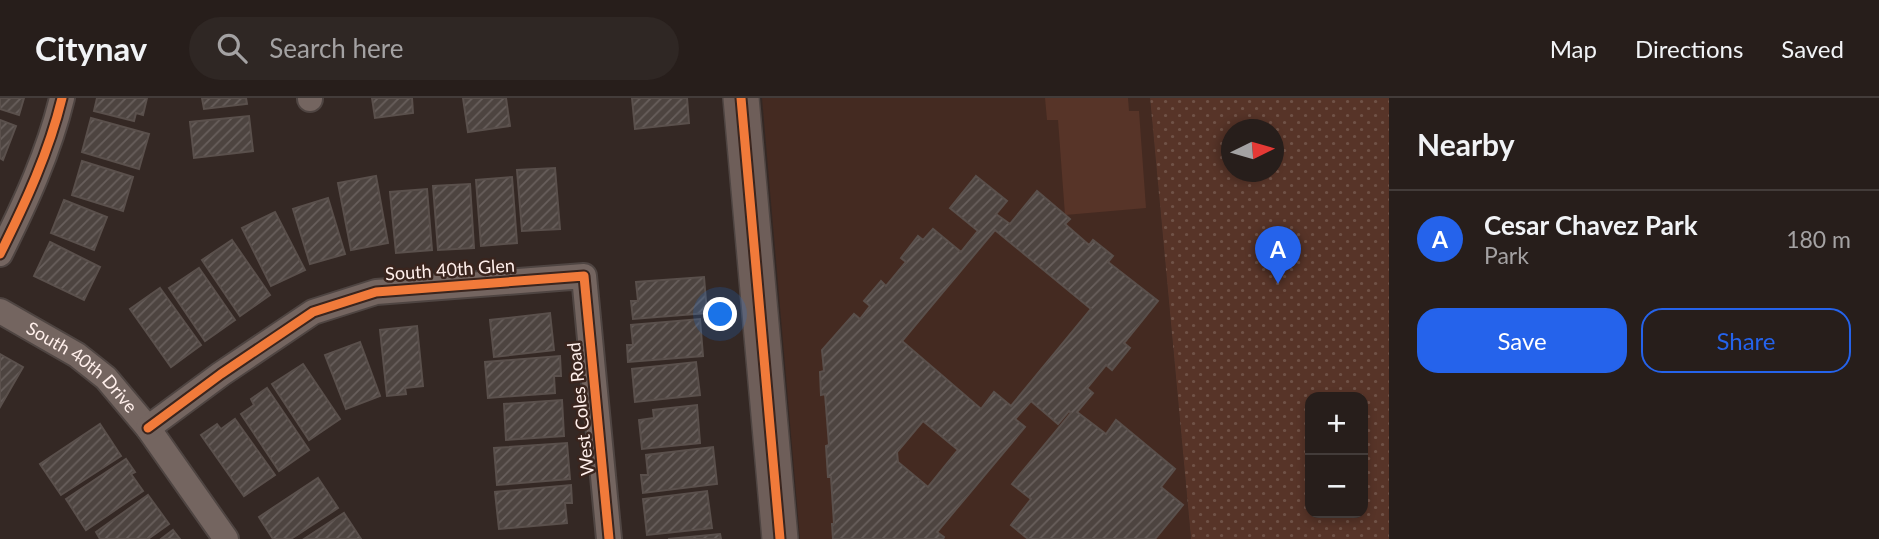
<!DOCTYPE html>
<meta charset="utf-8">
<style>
:root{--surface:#271e1b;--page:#2f2724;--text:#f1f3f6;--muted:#a4a2a3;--line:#433c3a;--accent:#2563eb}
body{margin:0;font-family:Lato,sans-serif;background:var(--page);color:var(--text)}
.controls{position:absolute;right:21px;bottom:21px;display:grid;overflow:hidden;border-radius:14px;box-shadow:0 4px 10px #0003}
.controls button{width:63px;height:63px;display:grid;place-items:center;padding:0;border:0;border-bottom:2px solid var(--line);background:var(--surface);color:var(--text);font:35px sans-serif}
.compass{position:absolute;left:1221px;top:21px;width:63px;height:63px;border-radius:50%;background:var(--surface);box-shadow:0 4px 10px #0003;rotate:85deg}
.you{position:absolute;left:721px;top:217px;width:24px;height:24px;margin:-18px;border:5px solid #fff;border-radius:50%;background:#1a73e8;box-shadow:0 0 0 10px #1a73e833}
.badge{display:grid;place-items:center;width:46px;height:46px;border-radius:50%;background:var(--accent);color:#fff;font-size:23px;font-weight:700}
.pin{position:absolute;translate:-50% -58px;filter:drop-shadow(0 2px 4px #0008)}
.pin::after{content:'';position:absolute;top:37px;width:24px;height:21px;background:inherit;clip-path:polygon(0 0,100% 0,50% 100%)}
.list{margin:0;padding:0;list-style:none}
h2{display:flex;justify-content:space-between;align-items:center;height:91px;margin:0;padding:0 28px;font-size:30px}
h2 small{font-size:23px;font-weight:400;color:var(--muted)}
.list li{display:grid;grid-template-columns:46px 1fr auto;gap:21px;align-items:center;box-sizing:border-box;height:98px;padding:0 28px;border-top:2px solid var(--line)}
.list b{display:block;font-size:26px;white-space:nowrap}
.list p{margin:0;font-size:23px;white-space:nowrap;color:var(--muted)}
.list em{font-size:23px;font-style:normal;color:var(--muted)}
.actions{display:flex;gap:14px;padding:21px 28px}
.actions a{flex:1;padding:16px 0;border:2px solid var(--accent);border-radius:21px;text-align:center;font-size:24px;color:var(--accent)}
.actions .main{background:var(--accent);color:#fff}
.icon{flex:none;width:38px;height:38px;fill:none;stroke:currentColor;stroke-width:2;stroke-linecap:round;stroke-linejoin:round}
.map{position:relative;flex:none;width:1389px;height:441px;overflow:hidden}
header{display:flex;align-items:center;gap:42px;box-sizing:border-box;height:98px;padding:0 35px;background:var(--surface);border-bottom:2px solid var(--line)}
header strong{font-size:33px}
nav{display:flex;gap:38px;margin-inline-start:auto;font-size:24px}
.search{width:490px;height:63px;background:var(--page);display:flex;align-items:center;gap:18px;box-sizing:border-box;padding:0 24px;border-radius:38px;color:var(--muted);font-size:26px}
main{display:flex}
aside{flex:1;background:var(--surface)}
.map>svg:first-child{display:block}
.built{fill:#442a21}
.grass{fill:url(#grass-dots);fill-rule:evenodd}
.pitch{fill:#573428}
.building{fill:url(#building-hatch);stroke:#5a504c;stroke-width:2;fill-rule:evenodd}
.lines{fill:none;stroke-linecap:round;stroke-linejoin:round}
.street-casing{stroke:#4f4542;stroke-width:28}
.secondary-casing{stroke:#4f4542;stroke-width:38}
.street{stroke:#746560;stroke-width:24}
.secondary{stroke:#6e5e59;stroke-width:35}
.cycleway-casing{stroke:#3a251e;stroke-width:13}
.cycleway{stroke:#f17a3a;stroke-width:9}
.labels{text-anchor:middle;stroke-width:5;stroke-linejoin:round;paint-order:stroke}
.street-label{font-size:18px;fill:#ffefeb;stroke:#3a251e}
</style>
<header>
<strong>Citynav</strong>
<div class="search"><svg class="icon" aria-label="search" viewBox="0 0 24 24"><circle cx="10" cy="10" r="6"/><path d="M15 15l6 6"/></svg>Search here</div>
<nav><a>Map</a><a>Directions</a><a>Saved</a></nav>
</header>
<main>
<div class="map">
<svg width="1389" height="441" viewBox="0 0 1389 441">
<defs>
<pattern id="grass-dots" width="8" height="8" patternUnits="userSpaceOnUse" patternTransform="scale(1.75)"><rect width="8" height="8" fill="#573428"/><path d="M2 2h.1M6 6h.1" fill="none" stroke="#705247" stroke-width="1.8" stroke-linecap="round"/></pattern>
<pattern id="building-hatch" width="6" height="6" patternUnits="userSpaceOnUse" patternTransform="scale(1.75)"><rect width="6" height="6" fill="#4d4440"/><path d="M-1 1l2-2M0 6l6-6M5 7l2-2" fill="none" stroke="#685f5c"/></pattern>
</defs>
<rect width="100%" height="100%" fill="#342824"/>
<!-- built -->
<path class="built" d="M762,0H1150L1191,441H800Z"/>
<!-- grass -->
<path class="grass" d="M1150,0H1389V441H1191ZM1232,32H1274V74H1232ZM1310,299H1363V415H1310Z"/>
<!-- pitch -->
<path class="pitch" d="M1045,0H1128L1129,13H1139L1146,110L1065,117L1058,22H1047Z"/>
<!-- building -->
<g class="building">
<path d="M0,0H24L19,17L0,11Z"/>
<path d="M97,0H147L143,17L136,15L134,23L94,13Z"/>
<path d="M202,0H246L247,6L204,11Z"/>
<path d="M372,0H412L413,15L375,20Z"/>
<path d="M463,0H506L510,28L468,34Z"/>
<path d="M632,0H687L689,25L635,31Z"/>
<path d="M249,18L253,53L194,60L190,24Z"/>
<path d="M91,20L149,36L139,71L82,54Z"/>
<path d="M0,22L16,28L3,62L0,60Z"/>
<path d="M82,63L133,79L123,113L72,97Z"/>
<path d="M555,70L560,131L522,133L517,72Z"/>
<path d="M376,78L388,145L351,152L338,85Z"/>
<path d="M976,78L1007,103L996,116L1010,126L1037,93L1070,121L1065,126L1089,147L1093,142L1113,158L1108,164L1158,203L1124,245L1130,250L1112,272L1106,267L1087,290L1093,295L1077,314L1106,336L1116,322L1175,371L1161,389L1183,407L1155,441H1028L1011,427L1031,401L1012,386L1071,315L1069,313L1058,326L1031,303L1015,321L1025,329L937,434L944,439L943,441H833L832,426H834L831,379H828L826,348L829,347L825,296L821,297L820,274L824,273L822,252L854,216L860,221L870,208L864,203L881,183L886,188L906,164L901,160L918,138L923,142L933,131L961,154L978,133L950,110ZM995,132L1091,211L1011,308L994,294L981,311L902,243ZM923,323L958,352L928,389L898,364L897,354Z"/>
<path d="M512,79L517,145L481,148L476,82Z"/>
<path d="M470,86L474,150L438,152L433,88Z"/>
<path d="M427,91L432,152L396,155L390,94Z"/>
<path d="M328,100L345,156L310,166L293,111Z"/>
<path d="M64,102L107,119L94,152L51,135Z"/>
<path d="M275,114L305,172L271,188L242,130Z"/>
<path d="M232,142L270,197L240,218L202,162Z"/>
<path d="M50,144L100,169L84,202L34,178Z"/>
<path d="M199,170L235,222L205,243L169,190Z"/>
<path d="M704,179L707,215L633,221L631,203H638L636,184Z"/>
<path d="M160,190L201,247L171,269L130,211Z"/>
<path d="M550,215L554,252L494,259L490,222Z"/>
<path d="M700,221L703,258L628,264L627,247H633L631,227Z"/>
<path d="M417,228L423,288L405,290L406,296L387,298L380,232Z"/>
<path d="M360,244L380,298L346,311L325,257Z"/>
<path d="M0,256L23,269L0,309Z"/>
<path d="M560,258L561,278H554L555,295L488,300L485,264Z"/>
<path d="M696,264L700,297L635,304L632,271Z"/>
<path d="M303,266L340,321L309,342L272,286Z"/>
<path d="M267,290L309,352L279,373L241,316L254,307L251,301Z"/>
<path d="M562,302L564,338L506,342L504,306Z"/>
<path d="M697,307L700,345L642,351L639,322L654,320L653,312Z"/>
<path d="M235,321L275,377L244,398L201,337L217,326L221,331Z"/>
<path d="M100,326L121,358L61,397L40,366Z"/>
<path d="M567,345L570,381L497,387L494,350Z"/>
<path d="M713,349L717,386L643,395L641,377H648L646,357Z"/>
<path d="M126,361L135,374L131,376L143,393L86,432L66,401Z"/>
<path d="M318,380L338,410L291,441H273L259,419Z"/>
<path d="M571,387L572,405H565L567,425L499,431L495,394Z"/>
<path d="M707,393L712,430L647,437L643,401Z"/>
<path d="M148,397L169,426L148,441H100L96,434Z"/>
<path d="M344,415L361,441H304Z"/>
<path d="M173,432L180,441H161Z"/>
<path d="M720,436L721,441H668Z"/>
</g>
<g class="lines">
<defs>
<g id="street">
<path d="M310,1V0"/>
<path d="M0,156C25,106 49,54 62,0"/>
<path id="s1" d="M0,213L77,257L106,280L148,330L226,441"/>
<path d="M148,330L221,276L313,214L376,194L584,178L609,441"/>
</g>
<path id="secondary" d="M741,0L780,441"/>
</defs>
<!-- street casing -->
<use href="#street" class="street-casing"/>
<!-- secondary casing -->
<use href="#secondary" class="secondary-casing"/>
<!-- street -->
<use href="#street" class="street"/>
<!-- secondary -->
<use href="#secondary" class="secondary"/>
<defs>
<g id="cycleway">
<path d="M741,0L780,441"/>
<path d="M0,156C25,106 49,54 62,0"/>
<path d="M148,330L221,276L313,214L376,194L584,178L609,441"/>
</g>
</defs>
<!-- cycleway casing -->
<use href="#cycleway" class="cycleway-casing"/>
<!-- cycleway -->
<use href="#cycleway" class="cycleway"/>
</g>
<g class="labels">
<!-- street labels -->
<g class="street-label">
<text transform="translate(450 172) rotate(-4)" y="6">South 40th Glen</text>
<text dy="6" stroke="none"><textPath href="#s1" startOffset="100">South 40th Drive</textPath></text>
<text transform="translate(581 311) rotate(-96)" y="6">West Coles Road</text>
</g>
</g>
</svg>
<div class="controls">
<button>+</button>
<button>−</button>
</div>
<svg class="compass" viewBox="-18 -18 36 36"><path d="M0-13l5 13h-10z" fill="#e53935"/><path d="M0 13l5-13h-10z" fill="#a4a2a3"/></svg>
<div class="you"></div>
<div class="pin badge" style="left:1278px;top:186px">A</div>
</div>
<aside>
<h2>Nearby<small></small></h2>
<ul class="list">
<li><span class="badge">A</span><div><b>Cesar Chavez Park</b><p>Park</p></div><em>180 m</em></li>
</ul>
<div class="actions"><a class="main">Save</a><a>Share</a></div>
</aside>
</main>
